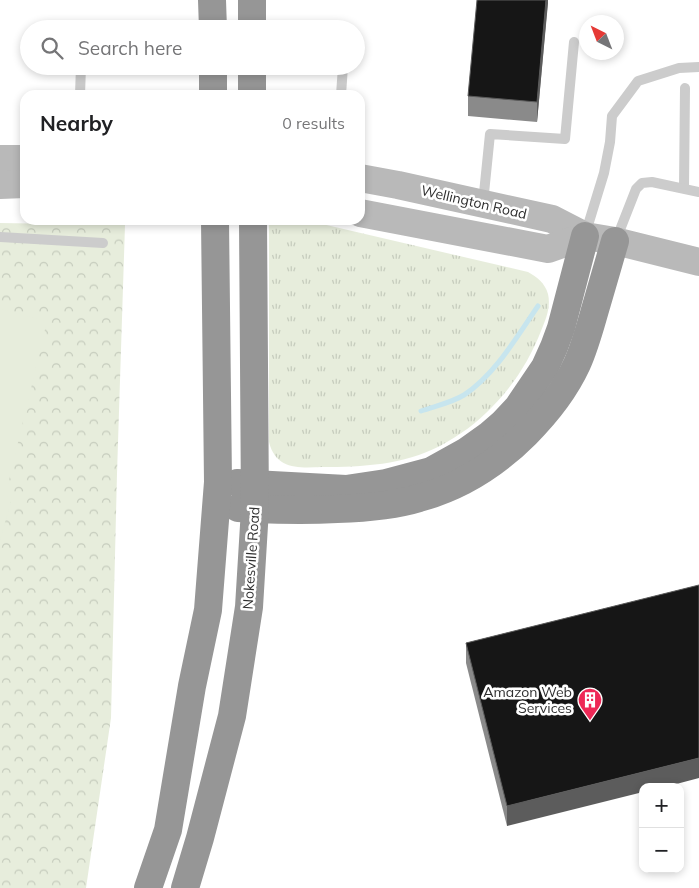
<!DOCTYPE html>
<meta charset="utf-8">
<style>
:root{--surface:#fff;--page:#f6f6f6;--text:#202124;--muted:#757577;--line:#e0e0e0}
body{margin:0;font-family:Mulish,sans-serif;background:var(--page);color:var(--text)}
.controls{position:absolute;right:15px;bottom:15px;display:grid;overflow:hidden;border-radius:10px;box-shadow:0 2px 8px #0003}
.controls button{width:45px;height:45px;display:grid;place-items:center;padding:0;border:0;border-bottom:1px solid var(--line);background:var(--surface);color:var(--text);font:25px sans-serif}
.compass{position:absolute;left:579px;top:15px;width:45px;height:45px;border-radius:50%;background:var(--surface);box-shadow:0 2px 8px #0003;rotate:318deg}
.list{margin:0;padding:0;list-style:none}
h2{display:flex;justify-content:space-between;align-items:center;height:65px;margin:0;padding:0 20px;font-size:21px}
h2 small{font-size:16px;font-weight:400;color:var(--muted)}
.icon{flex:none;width:28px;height:28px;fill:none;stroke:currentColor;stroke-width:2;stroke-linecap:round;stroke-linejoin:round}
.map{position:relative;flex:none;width:699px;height:888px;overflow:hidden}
.search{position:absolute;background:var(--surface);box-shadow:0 2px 8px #0003;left:20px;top:20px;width:345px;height:55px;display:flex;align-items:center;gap:12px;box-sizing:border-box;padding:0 18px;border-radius:28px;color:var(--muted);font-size:19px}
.panel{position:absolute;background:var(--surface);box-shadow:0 2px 8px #0003;left:20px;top:90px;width:345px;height:135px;border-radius:15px}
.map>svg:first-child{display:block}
.grass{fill:url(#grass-tufts)}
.park{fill:url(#park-crowns)}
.pitch{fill:#e7eddc}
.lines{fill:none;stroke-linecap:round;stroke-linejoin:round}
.stream{stroke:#c7e5ee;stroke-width:5}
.lane{stroke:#ccc;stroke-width:10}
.secondary{stroke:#b9b9b9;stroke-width:28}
.highway{stroke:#969696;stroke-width:28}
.wall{fill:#8a8a8a}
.shaded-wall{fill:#5c5c5c}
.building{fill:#161616;stroke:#5c5c5c}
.labels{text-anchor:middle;stroke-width:5;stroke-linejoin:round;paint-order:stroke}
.street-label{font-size:14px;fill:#2f2f2f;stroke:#fff}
.poi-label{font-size:14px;fill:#2f2f2f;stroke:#fff;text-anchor:end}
</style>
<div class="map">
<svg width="699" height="888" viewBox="0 0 699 888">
<defs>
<pattern id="grass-tufts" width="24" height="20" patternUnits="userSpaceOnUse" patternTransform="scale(1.25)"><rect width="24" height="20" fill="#e7eddc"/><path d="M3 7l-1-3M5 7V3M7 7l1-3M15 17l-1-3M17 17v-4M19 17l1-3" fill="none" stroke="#c6ccbd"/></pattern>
<pattern id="park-crowns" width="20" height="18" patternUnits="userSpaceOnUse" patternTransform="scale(1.25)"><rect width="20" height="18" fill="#e7eddc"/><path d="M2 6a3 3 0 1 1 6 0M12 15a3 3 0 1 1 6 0" fill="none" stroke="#c6ccbd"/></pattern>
</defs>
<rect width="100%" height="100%" fill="#fff"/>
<!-- grass -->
<path class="grass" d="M269,220H305L528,272C537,277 545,283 548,294C551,307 546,319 541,331C530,359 514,385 492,407C477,423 460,435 440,446C403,465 363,467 322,467C299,468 276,470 269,442Z"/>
<!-- park -->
<path class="park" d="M0,223L125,225L117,474L111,718L86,888H0Z"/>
<!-- pitch -->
<g class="pitch">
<path d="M0,309L47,321L7,489L0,487Z"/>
<path d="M0,495L12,498L0,540Z"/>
</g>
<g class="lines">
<!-- stream -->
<path class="stream" d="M421,411C435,406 451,403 464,395C495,375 518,335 538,306"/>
<!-- lane -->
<g class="lane">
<path d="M80,95L81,66"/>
<path d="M341,95L343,66"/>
<path d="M684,188L685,88"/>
<path d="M483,203L490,134L565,139L574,42"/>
<path d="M585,235L604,173L610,142L612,116L638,81L679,68L699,67"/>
<path d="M0,237L103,243"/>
<path d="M616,240L636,189L642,183L652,182L699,192"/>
</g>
<!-- secondary -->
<g class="secondary">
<path d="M0,159H25"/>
<path d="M360,178L398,185L552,219L585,236L615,241L699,262"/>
<path d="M0,185L25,184"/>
<path d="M360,213L548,249L585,236"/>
</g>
<!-- highway -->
<g class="highway">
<path d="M212,0L213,29"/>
<path d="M252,0V29"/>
<path d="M213,66V95"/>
<path d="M252,66V95"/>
<path d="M237,483L346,489L386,483L431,471L467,451L488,436L503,423L518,407L545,367L554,347L561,328L585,236"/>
<path d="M238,508C271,510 304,511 337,509C365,508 393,506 419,498C460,487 496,464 526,434C546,414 565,390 577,364C586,344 591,323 597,303C603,282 609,262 615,241"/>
<path d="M148,888L168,830L192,686L208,610L218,482L215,220"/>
<path d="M185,888L200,838L232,716L249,607L255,509L253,220"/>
</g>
</g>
<!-- wall -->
<g class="wall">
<path d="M548,0L537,122L468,116V96Z"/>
<path d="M699,585L507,826L466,663V643Z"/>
</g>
<!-- shaded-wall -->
<g class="shaded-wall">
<path d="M546,0H548V3L537,122V102Z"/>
<path d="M699,758V778L665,787H643V792L507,826V806Z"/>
</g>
<!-- building -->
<g class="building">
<path d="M477,0H546L537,102L468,96Z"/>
<path d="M699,585V758L507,806L466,643Z"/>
</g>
<!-- icons -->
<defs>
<symbol id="building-pin" viewBox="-11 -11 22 30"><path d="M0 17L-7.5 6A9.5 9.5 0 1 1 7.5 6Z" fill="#ee2856" stroke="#fff"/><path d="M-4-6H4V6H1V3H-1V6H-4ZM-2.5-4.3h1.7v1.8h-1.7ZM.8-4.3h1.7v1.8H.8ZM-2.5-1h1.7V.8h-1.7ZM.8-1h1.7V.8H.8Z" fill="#fff"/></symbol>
</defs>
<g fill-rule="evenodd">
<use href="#building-pin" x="576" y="686" width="28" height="38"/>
</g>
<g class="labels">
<!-- street labels -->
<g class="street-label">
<text transform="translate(474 202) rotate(13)" y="5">Wellington Road</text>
<text transform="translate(251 558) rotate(-86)" y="5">Nokesville Road</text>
</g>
<!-- poi labels -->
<g class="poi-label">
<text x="572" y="697">Amazon Web<tspan x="572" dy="16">Services</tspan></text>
</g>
</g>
</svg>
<div class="controls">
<button>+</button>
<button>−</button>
</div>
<svg class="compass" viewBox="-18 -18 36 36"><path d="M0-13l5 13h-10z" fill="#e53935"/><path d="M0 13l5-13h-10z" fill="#757577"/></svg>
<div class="search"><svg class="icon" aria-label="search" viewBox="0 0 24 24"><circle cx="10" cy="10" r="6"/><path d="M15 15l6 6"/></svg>Search here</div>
<section class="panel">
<h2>Nearby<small>0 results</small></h2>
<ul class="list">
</ul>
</section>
</div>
